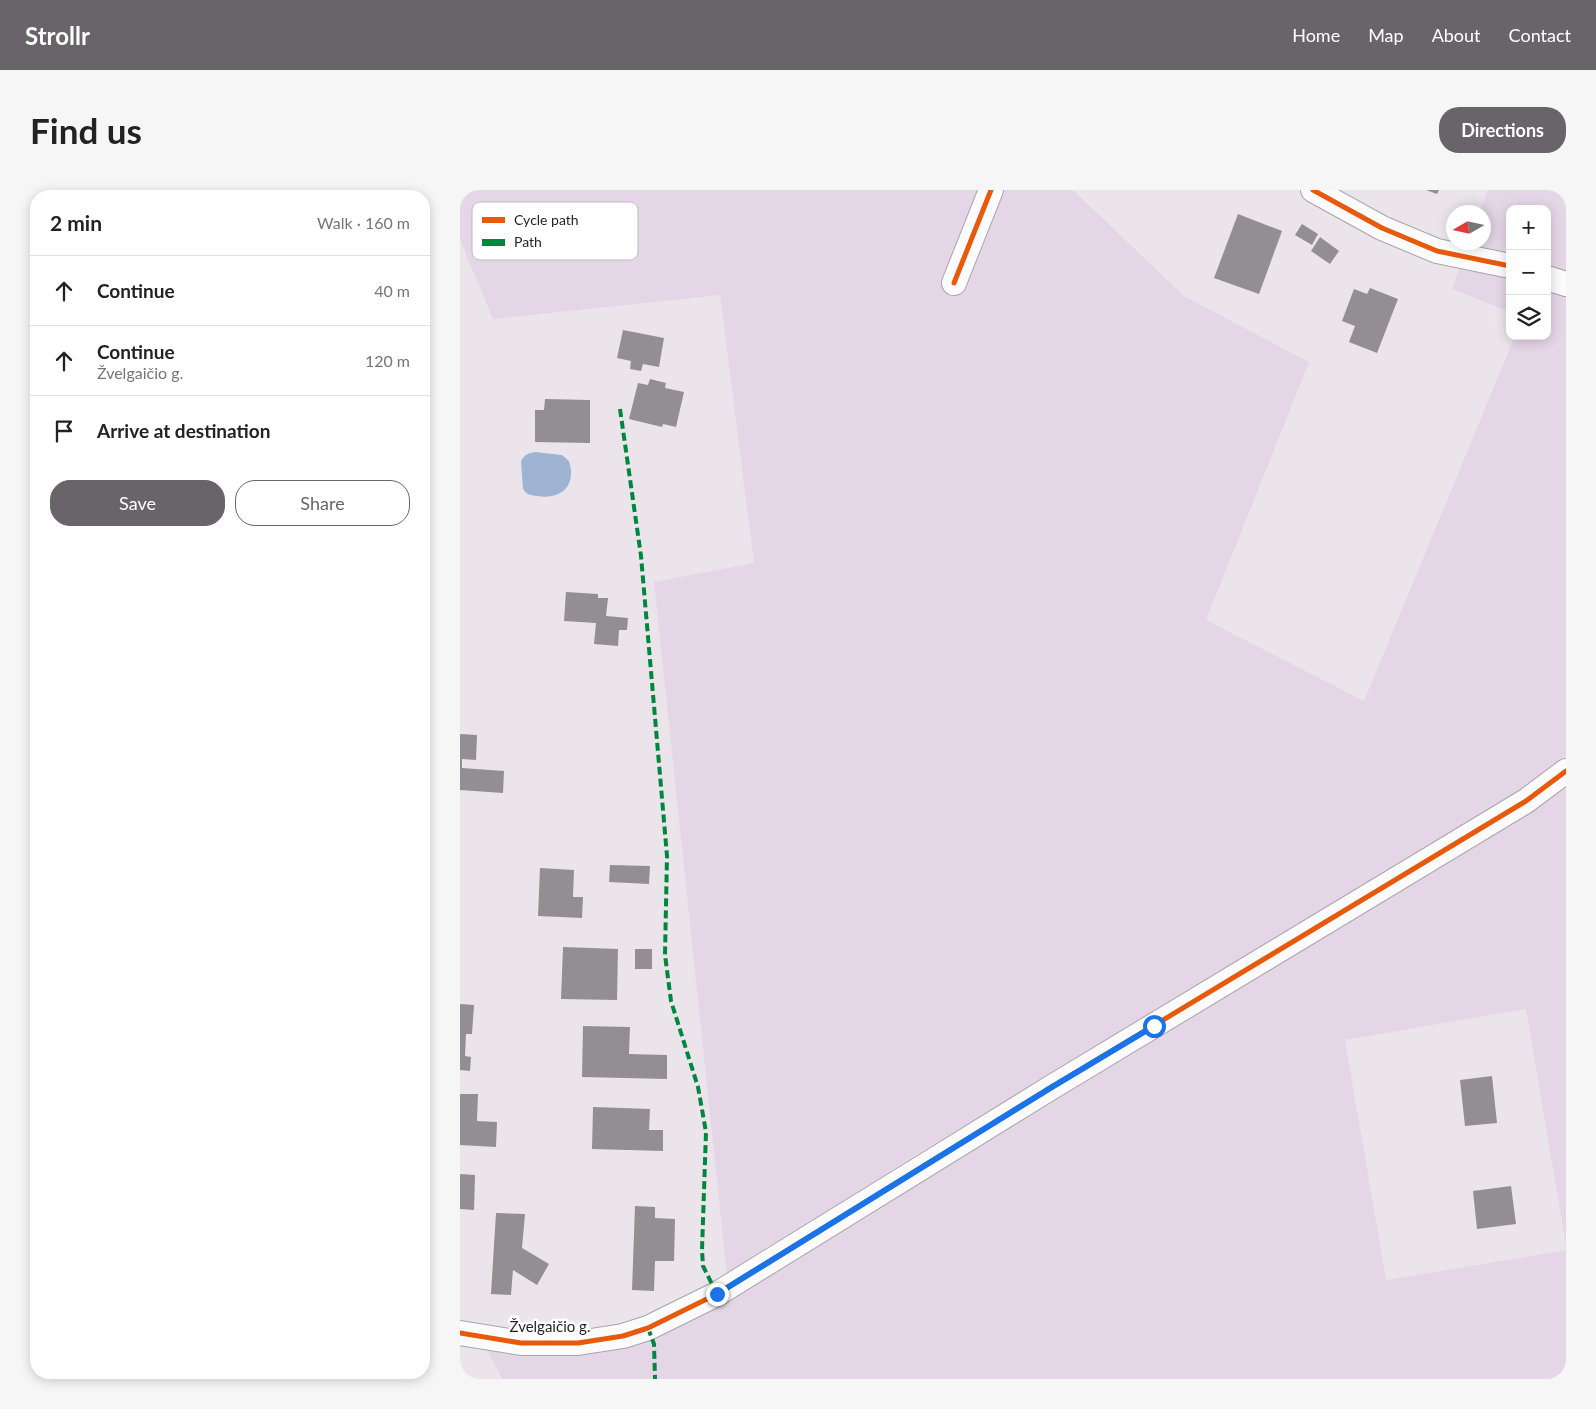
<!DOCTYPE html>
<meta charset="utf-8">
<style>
:root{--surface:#fff;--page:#f6f6f6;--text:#222;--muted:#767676;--line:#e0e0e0;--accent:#696469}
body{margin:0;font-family:Lato,sans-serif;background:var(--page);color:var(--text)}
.controls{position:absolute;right:15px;top:15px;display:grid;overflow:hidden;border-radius:10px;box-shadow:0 2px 12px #0003}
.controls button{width:45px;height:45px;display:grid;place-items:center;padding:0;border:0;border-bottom:1px solid var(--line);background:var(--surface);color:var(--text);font:25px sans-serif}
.compass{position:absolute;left:986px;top:15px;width:45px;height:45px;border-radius:50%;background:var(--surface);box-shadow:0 2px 12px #0003;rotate:261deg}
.stop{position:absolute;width:15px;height:15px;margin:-11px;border:4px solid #1a73e8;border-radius:50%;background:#fff}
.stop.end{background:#1a73e8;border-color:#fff;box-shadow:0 1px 5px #0008}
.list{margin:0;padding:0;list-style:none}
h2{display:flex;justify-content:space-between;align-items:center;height:65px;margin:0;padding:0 20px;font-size:21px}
h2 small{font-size:16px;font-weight:400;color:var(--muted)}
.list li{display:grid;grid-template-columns:32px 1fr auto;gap:15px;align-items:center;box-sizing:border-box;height:70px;padding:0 20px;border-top:1px solid var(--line)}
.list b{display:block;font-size:19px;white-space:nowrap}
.list p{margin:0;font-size:16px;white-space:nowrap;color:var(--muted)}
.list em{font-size:16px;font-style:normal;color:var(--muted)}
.actions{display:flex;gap:10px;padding:15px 20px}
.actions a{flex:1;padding:11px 0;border:1px solid var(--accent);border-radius:20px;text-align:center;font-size:18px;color:var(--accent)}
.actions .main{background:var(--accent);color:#fff}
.icon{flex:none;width:28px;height:28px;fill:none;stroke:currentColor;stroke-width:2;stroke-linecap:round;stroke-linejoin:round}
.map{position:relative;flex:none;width:1106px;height:1189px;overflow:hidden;border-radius:20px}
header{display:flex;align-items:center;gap:30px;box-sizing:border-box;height:70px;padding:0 25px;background:var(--accent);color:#fff}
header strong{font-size:24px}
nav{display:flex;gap:28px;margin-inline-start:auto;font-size:18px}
.intro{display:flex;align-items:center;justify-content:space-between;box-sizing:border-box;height:120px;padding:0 30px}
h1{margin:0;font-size:35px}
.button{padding:12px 22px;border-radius:20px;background:var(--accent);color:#fff;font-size:18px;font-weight:700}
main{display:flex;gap:30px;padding:0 30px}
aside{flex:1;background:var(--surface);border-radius:20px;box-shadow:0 2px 12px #0003}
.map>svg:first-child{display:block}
.green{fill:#e5d6e7}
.water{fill:#9fb3d2}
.building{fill:#928e92}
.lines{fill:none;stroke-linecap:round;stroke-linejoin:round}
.minor-casing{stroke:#a8a4a8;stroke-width:26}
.minor{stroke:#fcfbfc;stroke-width:24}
.quiet{stroke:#00873e;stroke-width:4;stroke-dasharray:8 4;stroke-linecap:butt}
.cycleway-casing{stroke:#fff;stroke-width:8}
.cycleway{stroke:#e8590c;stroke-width:5}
.route{stroke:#1a73e8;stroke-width:6}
.labels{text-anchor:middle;stroke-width:5;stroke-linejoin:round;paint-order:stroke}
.street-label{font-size:15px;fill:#231f23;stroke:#fff}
.key{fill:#fff;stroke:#bdbcbd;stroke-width:1}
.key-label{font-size:14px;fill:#231f23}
</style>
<header>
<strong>Strollr</strong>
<nav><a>Home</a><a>Map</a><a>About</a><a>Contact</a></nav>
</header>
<div class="intro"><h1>Find us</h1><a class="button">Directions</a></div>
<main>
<aside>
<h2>2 min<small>Walk · 160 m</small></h2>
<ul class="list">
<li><svg class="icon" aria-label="ahead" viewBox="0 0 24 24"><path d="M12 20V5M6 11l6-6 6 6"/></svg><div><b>Continue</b></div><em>40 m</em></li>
<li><svg class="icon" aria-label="ahead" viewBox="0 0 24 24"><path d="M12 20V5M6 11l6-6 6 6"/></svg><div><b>Continue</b><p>Žvelgaičio g.</p></div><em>120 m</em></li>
<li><svg class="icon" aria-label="arrive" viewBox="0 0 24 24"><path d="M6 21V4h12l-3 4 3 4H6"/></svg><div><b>Arrive at destination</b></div></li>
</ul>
<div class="actions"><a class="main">Save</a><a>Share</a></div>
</aside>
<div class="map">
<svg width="1106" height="1189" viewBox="0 0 1106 1189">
<rect width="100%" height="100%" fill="#ebe5eb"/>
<!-- green -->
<g class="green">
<path d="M0,0H613L724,106L849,172L746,430L904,511L1055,146H1087V19H1050V122L992,99L1009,53L1024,52V22H1020L1028,0H1106V566L1059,603L452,967L267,1086L194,392L294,373L260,105L33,129L0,50Z"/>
<path d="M1106,593V1055L1066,819L885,850L926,1090L1106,1060V1189H42L26,1158L182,1151L237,1127L291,1097L576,920L1016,656L1075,618Z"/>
</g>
<!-- water -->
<path class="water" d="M75,262L102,265L109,271C117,296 101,310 77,306C70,305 67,305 63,299L61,272C63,265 69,263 75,262Z"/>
<!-- building -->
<g class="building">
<path d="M966,0H979L977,4Z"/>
<path d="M778,24L822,41L799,104L754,88Z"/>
<path d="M842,34L858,44L852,55L835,45Z"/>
<path d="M860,47L879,61L870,74L851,61Z"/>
<path d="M910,98L938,109L917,163L889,152L895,136L882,131L894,99L907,104Z"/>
<path d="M163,140L204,148L199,177L183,174L181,181L170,179L171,171L157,168Z"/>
<path d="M190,189L206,193L205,198L224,202L216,237L203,234L202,237L169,229L178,193L188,195Z"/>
<path d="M85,209L130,210V253L75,252V220H84Z"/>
<path d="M106,402L138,404V408H148L146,426L168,428L167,440H159L158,456L134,454L136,433L104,431Z"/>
<path d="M0,544L17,545L16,570L2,569V578L44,581L43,603L0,600Z"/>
<path d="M150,675L190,676L189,694L149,692Z"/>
<path d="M80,678L114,680L113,707H123L122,728L78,726Z"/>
<path d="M103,757L158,759L157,810L101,809Z"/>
<rect x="175" y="759" width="17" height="20"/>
<path d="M0,814L14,815L12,844H6L5,866L11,867L10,881L0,880Z"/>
<path d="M123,836L170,837L169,864L207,865V889L122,887Z"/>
<path d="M1032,886L1037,933L1005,936L1000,890Z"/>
<path d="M0,904H18L17,931L37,932L36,957L0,955Z"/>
<path d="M133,917L190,919L189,940H203V961L132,959Z"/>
<path d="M0,984L15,985L14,1020L0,1019Z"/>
<path d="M1051,996L1056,1034L1017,1039L1013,1001Z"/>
<path d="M175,1016L195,1017V1028L215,1029L214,1071H195L194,1101L172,1100Z"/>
<path d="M36,1023L65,1024L62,1058L89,1074L77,1095L53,1080L51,1105L31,1104Z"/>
</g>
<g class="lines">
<defs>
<g id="minor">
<path d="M853,0L922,38L977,61L1050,76"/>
<path d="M1087,88L1106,94"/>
<path d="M494,93L531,0"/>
<path d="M0,1143L61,1153H118L163,1146L188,1138L257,1104L592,897L1066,611L1106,581"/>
</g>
</defs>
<!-- minor casing -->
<use href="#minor" class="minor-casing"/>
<!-- minor -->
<use href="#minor" class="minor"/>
<!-- quiet -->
<g class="quiet">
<path d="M160,219L181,366L207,666L205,765L211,811L238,897L246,942L242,1060L243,1076L257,1104"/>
<path d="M188,1138L194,1154L195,1189"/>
</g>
<defs>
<g id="cycleway">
<path d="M853,0L922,38L977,61L1050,76"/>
<path d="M494,93L531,0"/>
<path d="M0,1143L61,1153H118L163,1146L188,1138L257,1104L592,897L1066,611L1106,581"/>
</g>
</defs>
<!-- cycleway casing -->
<use href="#cycleway" class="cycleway-casing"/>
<!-- cycleway -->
<use href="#cycleway" class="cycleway"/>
</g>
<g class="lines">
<!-- route -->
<path class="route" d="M257,1104L592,897L694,836"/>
</g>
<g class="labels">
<!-- street labels -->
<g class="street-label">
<text x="90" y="1142">Žvelgaičio g.</text>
</g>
</g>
<!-- legend -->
<rect x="12" y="12" width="166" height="58" rx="8" class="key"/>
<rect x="22" y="27" width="23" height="6" fill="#e8590c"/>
<rect x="22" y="49" width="23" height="7" fill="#00873e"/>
<g class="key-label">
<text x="54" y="35">Cycle path</text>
<text x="54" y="57">Path</text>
</g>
</svg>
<div class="controls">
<button>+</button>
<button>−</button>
<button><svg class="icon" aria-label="layers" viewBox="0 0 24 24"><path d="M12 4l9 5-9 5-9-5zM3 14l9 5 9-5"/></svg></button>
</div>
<svg class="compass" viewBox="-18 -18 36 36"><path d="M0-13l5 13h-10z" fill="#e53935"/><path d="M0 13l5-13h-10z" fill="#767676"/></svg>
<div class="stop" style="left:694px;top:836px"></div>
<div class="stop end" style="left:257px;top:1104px"></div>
</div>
</main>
